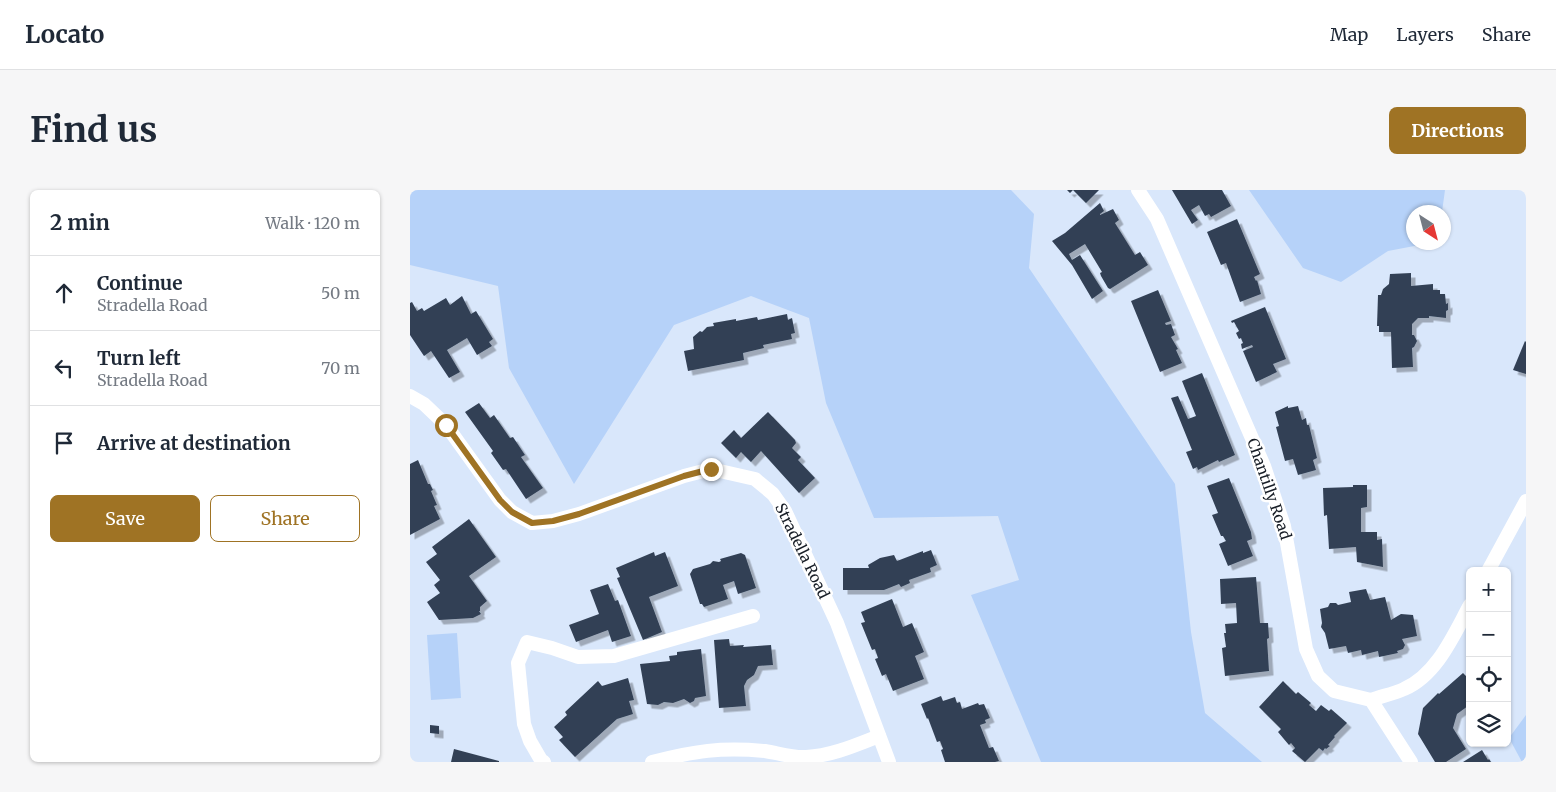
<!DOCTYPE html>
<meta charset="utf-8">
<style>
:root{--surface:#fff;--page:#f6f6f7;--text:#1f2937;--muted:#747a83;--line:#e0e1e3;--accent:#9f7324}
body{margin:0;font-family:Merriweather,serif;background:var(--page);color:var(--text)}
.controls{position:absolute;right:15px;bottom:15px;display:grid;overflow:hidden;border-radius:8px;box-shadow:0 1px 4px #0004}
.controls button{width:45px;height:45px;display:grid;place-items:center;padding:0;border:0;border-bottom:1px solid var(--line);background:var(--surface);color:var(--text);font:25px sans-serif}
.compass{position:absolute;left:996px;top:15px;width:45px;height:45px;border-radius:50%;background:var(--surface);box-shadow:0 1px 4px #0004;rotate:144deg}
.stop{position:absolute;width:15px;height:15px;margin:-11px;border:4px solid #9f7324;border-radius:50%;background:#fff}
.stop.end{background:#9f7324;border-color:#fff;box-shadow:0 1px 5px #0008}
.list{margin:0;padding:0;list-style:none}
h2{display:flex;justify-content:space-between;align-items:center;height:65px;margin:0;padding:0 20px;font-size:21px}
h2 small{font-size:16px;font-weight:400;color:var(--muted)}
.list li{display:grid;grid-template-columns:32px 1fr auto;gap:15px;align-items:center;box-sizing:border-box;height:75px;padding:0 20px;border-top:1px solid var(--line)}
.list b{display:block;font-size:19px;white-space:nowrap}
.list p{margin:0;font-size:16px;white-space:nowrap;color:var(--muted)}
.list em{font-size:16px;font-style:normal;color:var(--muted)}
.actions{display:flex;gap:10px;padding:15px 20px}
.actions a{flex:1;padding:11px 0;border:1px solid var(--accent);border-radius:8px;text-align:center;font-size:18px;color:var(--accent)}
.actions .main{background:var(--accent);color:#fff}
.icon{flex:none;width:28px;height:28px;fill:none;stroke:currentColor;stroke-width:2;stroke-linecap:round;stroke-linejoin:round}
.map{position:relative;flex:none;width:1116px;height:572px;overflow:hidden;border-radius:8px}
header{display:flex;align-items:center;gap:30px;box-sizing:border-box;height:70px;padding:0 25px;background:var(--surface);border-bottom:1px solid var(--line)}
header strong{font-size:24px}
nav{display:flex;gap:28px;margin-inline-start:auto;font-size:18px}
.intro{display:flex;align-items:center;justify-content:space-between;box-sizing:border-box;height:120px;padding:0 30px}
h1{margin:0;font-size:35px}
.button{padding:12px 22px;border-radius:8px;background:var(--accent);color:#fff;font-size:18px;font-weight:700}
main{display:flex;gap:30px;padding:0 30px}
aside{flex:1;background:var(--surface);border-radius:8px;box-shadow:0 1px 4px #0004}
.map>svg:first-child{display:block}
.green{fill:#b6d2f9}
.building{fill:#334155;filter:url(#shadow)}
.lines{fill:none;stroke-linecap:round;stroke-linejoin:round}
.street{stroke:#fff;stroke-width:14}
.route{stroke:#9f7324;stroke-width:6}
.labels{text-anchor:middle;stroke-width:5;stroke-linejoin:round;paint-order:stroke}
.street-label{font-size:15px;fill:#181e27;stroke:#fff}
</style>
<header>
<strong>Locato</strong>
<nav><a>Map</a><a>Layers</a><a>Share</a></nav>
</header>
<div class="intro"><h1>Find us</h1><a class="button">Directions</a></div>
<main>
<aside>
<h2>2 min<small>Walk · 120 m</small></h2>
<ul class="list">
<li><svg class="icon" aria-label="ahead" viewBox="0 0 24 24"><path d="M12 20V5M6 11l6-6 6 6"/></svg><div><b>Continue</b><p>Stradella Road</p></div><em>50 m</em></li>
<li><svg class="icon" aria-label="left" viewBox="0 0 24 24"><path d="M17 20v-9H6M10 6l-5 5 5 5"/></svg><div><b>Turn left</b><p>Stradella Road</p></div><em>70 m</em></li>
<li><svg class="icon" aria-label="arrive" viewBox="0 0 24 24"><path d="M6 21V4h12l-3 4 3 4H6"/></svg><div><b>Arrive at destination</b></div></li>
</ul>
<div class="actions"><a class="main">Save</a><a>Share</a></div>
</aside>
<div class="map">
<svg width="1116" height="572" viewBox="0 0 1116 572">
<defs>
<filter id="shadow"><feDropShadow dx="4.5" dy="4.5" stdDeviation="0" flood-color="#0004"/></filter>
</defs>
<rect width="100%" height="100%" fill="#d9e7fb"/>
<!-- green -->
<g class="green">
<path d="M0,0H601L624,24L619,78L765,294L781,442L795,523L852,572H631L561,405L609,390L588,326L464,328L416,213L399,128L341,106L264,135L164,294L99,178L88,96L0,75Z"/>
<path d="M839,0H1035L1032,22H1004V52L1020,53L978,61L931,92L893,78Z"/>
<path d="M47,443L51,508L21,510L17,445Z"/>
<path d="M1116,525V572H1112L1099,548Z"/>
</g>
<!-- building -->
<g class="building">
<path d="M657,0H689L676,13L663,0L660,3Z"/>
<path d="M762,0H812L821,16L801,27L799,24L795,26L789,15L781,20L788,30L782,34Z"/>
<path d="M690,13L694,21L690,24V25L703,19L709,30L705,33L725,65L730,62L738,75L700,99L698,98L691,86L690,83L692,82L675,54L659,64L662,70L670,65L693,101L682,109L662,75L642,51L655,43Z"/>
<path d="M827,29L850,84L844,87L846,91L847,90L851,104L830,112L816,73L811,75L797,42Z"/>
<path d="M1001,83V96L1023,94V100H1030V104H1035L1036,114L1038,113V120L1036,121V128L1019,126V128H1008L1002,134V145H1004L1007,151L1004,157L1002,158L1003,177L982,178L981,142H969V136H967L968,105H971L973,99L979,94L980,84Z"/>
<path d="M748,100L761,131L755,133L756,135L761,134L765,145L761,147L768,159L766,160L772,173L750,182L721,111Z"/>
<path d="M52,106L61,124L66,121L83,149L79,152L82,156L67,165L57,148L37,160L50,182L39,188L21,161L14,166L0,145V113L2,112L7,121L12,118L14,121L36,108L40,115Z"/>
<path d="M855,117L876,169L863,174L867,182L846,192L833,161L843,157L842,155L832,159L831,154L833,153L831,148L829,149L826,143L829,141L824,132L822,133L821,131Z"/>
<path d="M377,124L378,130L382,128L385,143L381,144L382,149L353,155L354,158L333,163L334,170L278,181L274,161L284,159L283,147L290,141L292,142L297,137L304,136L303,133L326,129V131L347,127L348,130Z"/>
<path d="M1115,151L1116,152V184L1103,180Z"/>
<path d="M792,183L825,265L809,272L808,270L788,280L787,277L783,279L776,262L782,260L761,208L768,206L778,229L786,226L772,191Z"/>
<path d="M69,213L80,228L84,225L100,248L103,247L115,265L111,267L133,298L116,309L96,279L93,280L81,263L83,261L55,222Z"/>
<path d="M878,216V218L888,216L892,230L896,228L897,235H899L907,268L903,270L906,280L888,285L883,269L875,271L866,237L869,236L865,222Z"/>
<path d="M358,222L385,250L386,253L382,258L391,267L388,270L405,288L389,303L351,261L341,272L331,262L326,268L311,253L324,240L331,248Z"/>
<path d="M8,270L18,294H20L23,300L21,301L27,315L24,316L30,329L0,345V274Z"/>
<path d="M819,288L841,342L842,349L837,351L843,366L818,376L809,354L816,351L813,346H811L802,325L808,323L797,296Z"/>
<path d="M943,295H957V317L951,318V342H967V350L972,349L973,377L947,372L946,357L919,359L917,325L914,326L913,298L943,297Z"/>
<path d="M59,329L86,367L59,386L77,411L70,417V421H69L71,424L63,428L29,430L17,412L30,403L24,395L30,390L16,372L27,364L22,357Z"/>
<path d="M521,360L527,375L520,378L521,382L499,390L500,393L491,397L489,394L474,400H433V378H459L458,375L470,368L484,365L487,371L513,361V363Z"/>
<path d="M244,362L245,366L255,362L268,396L239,407L252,442L233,450L207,388L210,387L206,378Z"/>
<path d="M331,363L335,365L346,398L328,404L324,391L313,395L318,409L294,417L292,414H290L280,384L283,379L300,374L303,371L309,372L311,371L310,369Z"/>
<path d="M846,387L850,433H858L859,448L857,449L859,481L815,486L812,458L816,457L814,443H816L815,434L827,433L826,413L811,414L810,389Z"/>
<path d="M198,394L205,411L208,410L221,446L202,452L198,440L166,452L159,435L189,424L180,400Z"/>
<path d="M956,399L960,410L975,407L981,430L991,424L1003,425L1007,446L992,449L995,455L993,459L987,461L988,463L969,467L968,461L952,465L951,460L938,463L936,456L919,459L915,443L911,437L912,433L910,419L918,417L920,413H926L928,415L941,412L939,402Z"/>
<path d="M482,409L493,437L502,433L514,462L505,466L514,489L483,501L476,484L472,486L465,469L468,468L465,459L462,460L451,433L455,432L451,422Z"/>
<path d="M319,449L320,456L334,455L333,457L361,455L363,475L348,476L344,485L337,490L334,496L336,516L309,518L304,450Z"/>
<path d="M291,459L296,506L285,508L284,511L280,513L274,509L263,513L254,512L248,515L237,514L230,474L260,471L259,466L267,465V462Z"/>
<path d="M1053,483L1060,490V510L1056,514L1058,516L1047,524L1043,538L1056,559L1036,572H1025L1008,544L1013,518L1028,503L1029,504Z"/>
<path d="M218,488L224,510L219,511L223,524L207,529L165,567L149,550L153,547L144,537L157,525L155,522L188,491L192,496Z"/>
<path d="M873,491L886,504L888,502L901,513L899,515L906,521L911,515L919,521L921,519L937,533L924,546L925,547L918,555L920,556L916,559L915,558L913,561L909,558L895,572L882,561L885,558L881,553L879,555L868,542L871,539L849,517Z"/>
<path d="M531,506L533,511L545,507L547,513L550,512L552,519L568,513L569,515L574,514L580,528L575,530L576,533L570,535L579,558L583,557L589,571L585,572H535L531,560L533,559L530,551L527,552L518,528L517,529L511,514Z"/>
<path d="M20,535L29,536V544L20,543Z"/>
<path d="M44,559L89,571V572H41Z"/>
<path d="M1072,560L1078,570L1079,569L1081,572H1053Z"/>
</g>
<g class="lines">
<!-- street -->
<g class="street">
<path d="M728,0L747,29L854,276L874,336L896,459L908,486L924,501L961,510L1001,572"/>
<path d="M0,206L14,214L36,235L90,310L102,322L122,333L143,331L169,324L274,286L301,279L345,289L363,304L375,321L427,433L479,572"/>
<path d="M1078,381L1116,311"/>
<path d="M961,510C972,506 983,504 994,499C1027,485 1044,444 1060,415"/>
<path d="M134,572L131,570L120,551L114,534L108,473L117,452L142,458L168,467L204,466L343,426"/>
<path d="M242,572C284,561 311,557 355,561C368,563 383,568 396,567C421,566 446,555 469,546"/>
</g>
</g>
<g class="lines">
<!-- route -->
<path class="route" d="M36,235L90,310L102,322L122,333L143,331L169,324L274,286L301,279"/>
</g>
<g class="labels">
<!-- street labels -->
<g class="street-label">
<text transform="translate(859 299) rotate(71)" y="5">Chantilly Road</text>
<text transform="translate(392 361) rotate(64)" y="5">Stradella Road</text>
</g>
</g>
</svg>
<div class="controls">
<button>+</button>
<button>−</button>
<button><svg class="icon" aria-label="locate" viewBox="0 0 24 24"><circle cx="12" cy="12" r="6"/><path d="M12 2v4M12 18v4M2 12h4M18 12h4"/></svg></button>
<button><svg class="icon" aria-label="layers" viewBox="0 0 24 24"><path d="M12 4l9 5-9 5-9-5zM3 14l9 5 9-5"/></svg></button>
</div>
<svg class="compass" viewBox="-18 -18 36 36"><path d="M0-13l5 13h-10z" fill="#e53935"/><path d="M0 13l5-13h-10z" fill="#747a83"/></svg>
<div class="stop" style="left:36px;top:235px"></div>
<div class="stop end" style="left:301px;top:279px"></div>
</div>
</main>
